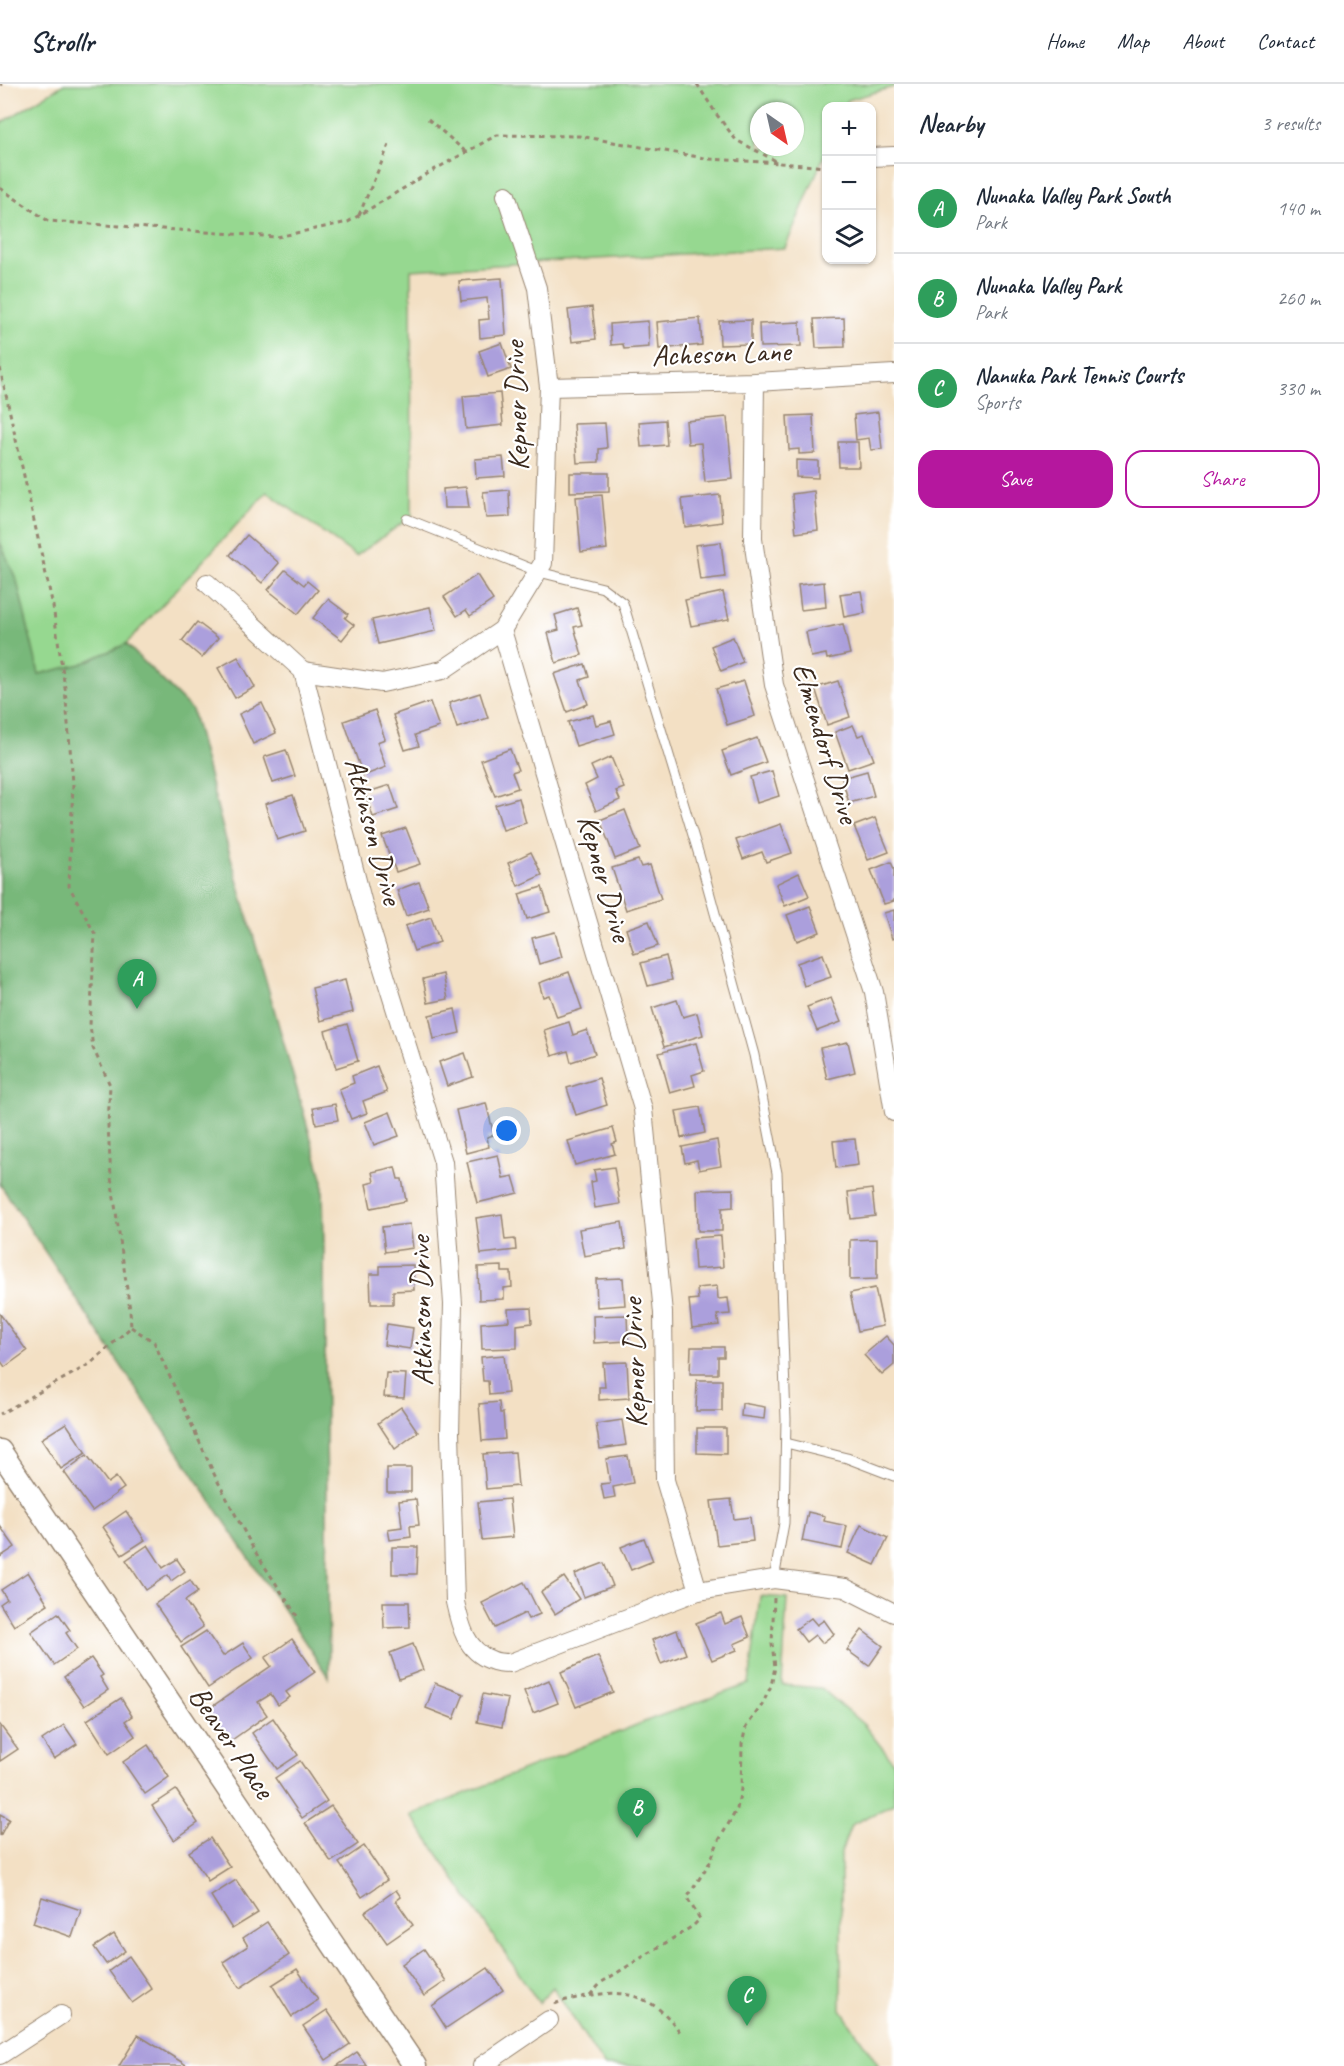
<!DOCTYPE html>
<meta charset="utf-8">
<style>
:root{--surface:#fff;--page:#f2f2f3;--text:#1f2937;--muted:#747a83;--line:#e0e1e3;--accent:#b5179e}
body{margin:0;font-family:Caveat,sans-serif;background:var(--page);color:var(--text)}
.controls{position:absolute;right:18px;top:18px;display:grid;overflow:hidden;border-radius:12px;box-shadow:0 2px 4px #0004}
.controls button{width:54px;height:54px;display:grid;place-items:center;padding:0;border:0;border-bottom:2px solid var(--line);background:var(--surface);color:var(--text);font:30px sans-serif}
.compass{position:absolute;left:750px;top:18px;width:54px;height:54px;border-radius:50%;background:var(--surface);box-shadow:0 2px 4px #0004;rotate:146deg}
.you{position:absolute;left:507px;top:1047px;width:21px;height:21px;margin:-15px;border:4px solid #fff;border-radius:50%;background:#1a73e8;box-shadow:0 0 0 9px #1a73e833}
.badge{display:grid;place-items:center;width:39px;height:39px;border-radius:50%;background:var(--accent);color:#fff;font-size:20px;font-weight:700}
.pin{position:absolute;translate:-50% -50px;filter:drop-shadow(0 2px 3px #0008)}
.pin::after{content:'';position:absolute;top:32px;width:21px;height:18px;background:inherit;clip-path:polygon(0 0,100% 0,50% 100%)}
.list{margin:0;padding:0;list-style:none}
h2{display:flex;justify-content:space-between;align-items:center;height:78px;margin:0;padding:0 24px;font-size:26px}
h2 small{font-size:20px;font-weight:400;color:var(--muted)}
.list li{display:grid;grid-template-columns:39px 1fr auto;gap:18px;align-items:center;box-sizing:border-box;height:90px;padding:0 24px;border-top:2px solid var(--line)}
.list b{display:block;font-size:22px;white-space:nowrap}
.list p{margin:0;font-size:20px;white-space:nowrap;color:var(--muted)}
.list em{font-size:20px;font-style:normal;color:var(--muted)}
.actions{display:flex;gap:12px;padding:18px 24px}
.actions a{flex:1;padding:14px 0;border:2px solid var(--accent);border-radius:18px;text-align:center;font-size:21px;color:var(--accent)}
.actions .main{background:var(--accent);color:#fff}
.icon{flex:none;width:33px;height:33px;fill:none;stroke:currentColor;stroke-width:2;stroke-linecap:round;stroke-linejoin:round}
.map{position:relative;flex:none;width:894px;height:1982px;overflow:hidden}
header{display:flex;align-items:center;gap:36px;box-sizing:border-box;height:84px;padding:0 30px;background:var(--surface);border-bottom:2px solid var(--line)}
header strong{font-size:28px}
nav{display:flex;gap:33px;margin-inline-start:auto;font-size:21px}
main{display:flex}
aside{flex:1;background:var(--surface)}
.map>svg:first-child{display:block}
.green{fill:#96d890;stroke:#688157;stroke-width:1.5;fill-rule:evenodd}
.forest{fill:#78b87a;stroke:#5a714c;stroke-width:1.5}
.building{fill:#ab9fdc}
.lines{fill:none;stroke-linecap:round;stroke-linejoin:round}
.service-casing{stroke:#978571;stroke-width:11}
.minor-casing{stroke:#978571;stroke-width:20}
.tertiary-casing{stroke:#978571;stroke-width:25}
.path{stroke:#978571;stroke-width:3;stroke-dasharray:4.5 4.5;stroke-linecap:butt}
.service{stroke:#fff;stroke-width:9}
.minor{stroke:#fff;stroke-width:18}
.tertiary{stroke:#fff;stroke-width:22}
.labels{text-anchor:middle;stroke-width:4.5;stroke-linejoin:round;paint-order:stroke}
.street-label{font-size:30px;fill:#3b2a1e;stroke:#fff}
</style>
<header>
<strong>Strollr</strong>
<nav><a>Home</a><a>Map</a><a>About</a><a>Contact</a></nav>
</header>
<main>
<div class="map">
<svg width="894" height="1982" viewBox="0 0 894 1982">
<rect width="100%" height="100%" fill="#fff"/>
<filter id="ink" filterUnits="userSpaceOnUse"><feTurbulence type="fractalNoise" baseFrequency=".0167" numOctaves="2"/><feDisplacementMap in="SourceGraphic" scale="12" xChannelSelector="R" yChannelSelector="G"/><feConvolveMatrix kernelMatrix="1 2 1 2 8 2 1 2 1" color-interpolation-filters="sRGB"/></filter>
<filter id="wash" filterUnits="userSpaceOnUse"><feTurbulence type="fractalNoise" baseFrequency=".008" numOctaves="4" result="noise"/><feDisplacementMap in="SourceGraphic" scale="24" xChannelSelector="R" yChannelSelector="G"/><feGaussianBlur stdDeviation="1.35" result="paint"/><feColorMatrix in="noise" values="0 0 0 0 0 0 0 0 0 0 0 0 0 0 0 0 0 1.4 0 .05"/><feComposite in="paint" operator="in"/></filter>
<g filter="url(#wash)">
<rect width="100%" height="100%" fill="#f3e0c4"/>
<!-- green -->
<g class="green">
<path d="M64,0H894V3L848,16L845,22H826V67L785,164L411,186L412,432L356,472L267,408L126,560L192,626L225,753L323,1097L329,1594L0,1100V40ZM759,27H795V63H759Z"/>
<path d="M760,1512L787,1514L782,1601L821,1604L864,1641L894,1679V1720L851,1741L841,1768V1926L879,1982H604L553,1903L539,1919L411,1731L654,1634L749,1600Z"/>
</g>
<!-- forest -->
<path class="forest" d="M0,458L17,497L39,590L81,580L126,560L192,626L225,753L323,1097L329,1594L0,1100Z"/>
<g id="blocks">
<!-- building -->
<g class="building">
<path d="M502,194L506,251L480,254L479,236L489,235L487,214L461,217L459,197Z"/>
<path d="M592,223L596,255L572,258L568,226Z"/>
<path d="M700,234L702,261L659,265L657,238Z"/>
<path d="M844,234L845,263L816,264L814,235Z"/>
<path d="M751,236V260L720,261L719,237Z"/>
<path d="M648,237L649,263L624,265L623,260L611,261L610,240Z"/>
<path d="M800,238L801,262L760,263L759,240Z"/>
<path d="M502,259L511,285L488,293L479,267Z"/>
<path d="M500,309L503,341L466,345L463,312Z"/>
<path d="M878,328L882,365L871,366L869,354L856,356L854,331Z"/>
<path d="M813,331L815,369L799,370V365L789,366L787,332Z"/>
<path d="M727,333L733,395L705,398L701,359L688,360L686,337Z"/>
<path d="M665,336L667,361L641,363L639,338Z"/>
<path d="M605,339L607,364L599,365V378L577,379L574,340Z"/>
<path d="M838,358H858L859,383H839Z"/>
<path d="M503,373L505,392L476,394L475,375Z"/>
<path d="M796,376L818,377V394L796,393Z"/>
<path d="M570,389H609V407L570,408Z"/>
<path d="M466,403L469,424H444L443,405Z"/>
<path d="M509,406L510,433L486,434L483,408Z"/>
<path d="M814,407L818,446L796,449L792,410Z"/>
<path d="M602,411L607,465L581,468L576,413Z"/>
<path d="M720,411L722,438L685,443L682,415Z"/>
<path d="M247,451L279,479L262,499L230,471Z"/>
<path d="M721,458L725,493L700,496L695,461Z"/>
<path d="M285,486L304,501L307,497L318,506L298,530L268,506Z"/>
<path d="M477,491L493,516L470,532L466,526L457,532L444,513Z"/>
<path d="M824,498L826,523L801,526L798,501Z"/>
<path d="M861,507L865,529L844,533L840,510Z"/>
<path d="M723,508L729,535L691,542L685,516Z"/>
<path d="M328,515L348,530L345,534L354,541L342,556L313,534Z"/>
<path d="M430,523L436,547L378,560L372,536Z"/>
<path d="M577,524L582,541L574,543L582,571L556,579L548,549L559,546L555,531Z"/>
<path d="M197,538L218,554L202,574L182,557Z"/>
<path d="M843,540L850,570L827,575L826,570L811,573L806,548Z"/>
<path d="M733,553L743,578L721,587L711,562Z"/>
<path d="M238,573L255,603L235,614L218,584Z"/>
<path d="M585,580L589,593L580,596L588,620L567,628L554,590Z"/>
<path d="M744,597L755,632L727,641L716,605Z"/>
<path d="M838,597L850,633L827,641L815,604Z"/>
<path d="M480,609L488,634L457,644L449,619Z"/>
<path d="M430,618L439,643L415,651L419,662L405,666L393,631Z"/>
<path d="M262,619L276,649L253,660L239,630Z"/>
<path d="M375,626L385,655L377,658L386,683L363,692L344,637Z"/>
<path d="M593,631L596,641L611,637L615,650L576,662L568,638Z"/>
<path d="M853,641L858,652L864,650L874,676L848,685L835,648Z"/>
<path d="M757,654L766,678L731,691L722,667Z"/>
<path d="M510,665L518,686L512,688L518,704L495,712L481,676Z"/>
<path d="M286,666L295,692L273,699L264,673Z"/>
<path d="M611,673L624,704L616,707L620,716L596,727L585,701L597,695L591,682Z"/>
<path d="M772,687L779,712L757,719L750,693Z"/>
<path d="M867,687L874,712L849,719L842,694Z"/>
<path d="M390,701L398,725L373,733L365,709Z"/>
<path d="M293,711L305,747L277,756L265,720Z"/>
<path d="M519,714L526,739L503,746L495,721Z"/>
<path d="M625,726L640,765L615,775L600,736Z"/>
<path d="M875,734L889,768L868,776L854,742Z"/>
<path d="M781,740L792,769L766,778L762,768L743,775L736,756Z"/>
<path d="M406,744L420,780L396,788L382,752Z"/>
<path d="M531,768L542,791L518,802L508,779Z"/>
<path d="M638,776L641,783L650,781L661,815L626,826L612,784Z"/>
<path d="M891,778L894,785V817L884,820L871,786Z"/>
<path d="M799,789L809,812L785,822L776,800Z"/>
<path d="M419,798L429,824L406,832L397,806Z"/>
<path d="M542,803L550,828L527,835L519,810Z"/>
<path d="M810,822L820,848L797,857L787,831Z"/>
<path d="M894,826V854L892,855L884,829Z"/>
<path d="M431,833L440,858L414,867L405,842Z"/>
<path d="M649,837L658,862L634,870L626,845Z"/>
<path d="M555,848L562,873L539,880L532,854Z"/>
<path d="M823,870L831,893L804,902L797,879Z"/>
<path d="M666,872L672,896L648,902L641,879Z"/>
<path d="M569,888L582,925L557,933L549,911L543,913L539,899Z"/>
<path d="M443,890L448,915L428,919L423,895Z"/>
<path d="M345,896L353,928L320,937L312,904Z"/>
<path d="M831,914L841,938L817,947L807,923Z"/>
<path d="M677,916L683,933L697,929L703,951L664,963L652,924Z"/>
<path d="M455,925L460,949L434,955L429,931Z"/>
<path d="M569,938L573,951L587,946L595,970L571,978L568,967L552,972L544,946Z"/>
<path d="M347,940L358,977L336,984L325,947Z"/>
<path d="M848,958L855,988L827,995L820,964Z"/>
<path d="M696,959L704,987L692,991L695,1002L670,1009L659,969Z"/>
<path d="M465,969L473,993L447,1002L439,978Z"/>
<path d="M377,982L387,1008L363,1017L367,1029L351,1035L339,1005L354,999L352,992Z"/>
<path d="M599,994L607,1021L576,1031L567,1004Z"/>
<path d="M486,1019L494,1051L487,1053L489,1063L466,1069L456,1026Z"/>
<path d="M335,1020L338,1036L316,1040L313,1024Z"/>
<path d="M700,1023L705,1049L681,1054L676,1027Z"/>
<path d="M390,1028L399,1052L374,1061L365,1038Z"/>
<path d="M613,1044L617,1058L612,1060L615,1070L575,1081L568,1057Z"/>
<path d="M855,1055L858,1081L836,1084L833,1057Z"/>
<path d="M717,1056L721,1082L699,1086L697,1076L685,1079L682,1063Z"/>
<path d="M498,1071L503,1094L513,1092L518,1109L477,1119L467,1078Z"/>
<path d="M395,1083L398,1095H402L406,1117L371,1124L366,1100L374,1098L372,1088Z"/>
<path d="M614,1083L620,1120L595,1124L591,1098L596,1097L594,1086Z"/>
<path d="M733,1105V1123L722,1124V1147H698L697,1106Z"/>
<path d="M872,1105L875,1132L851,1135L848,1108Z"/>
<path d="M502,1130L505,1156L515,1155L516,1166L481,1170L476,1134Z"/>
<path d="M622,1138L626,1165L584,1172L579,1145Z"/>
<path d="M410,1140L413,1164L385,1168L382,1143Z"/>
<path d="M721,1152L723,1183L695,1185L693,1154Z"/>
<path d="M877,1155V1195L850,1196V1156Z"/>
<path d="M413,1181L414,1206L393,1207V1220H371L370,1190H380V1182Z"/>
<path d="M502,1182V1188H511L512,1203L504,1204V1215L479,1216L478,1183Z"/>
<path d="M623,1194L625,1221L597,1223L596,1195Z"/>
<path d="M717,1202L718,1215L728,1214L730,1230L717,1231L719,1241L692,1244L689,1216L698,1215L697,1204Z"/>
<path d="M875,1204L883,1242L858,1247L850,1209Z"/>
<path d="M531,1224L532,1239L517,1241V1264L482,1265L481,1239L509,1237L508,1225Z"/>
<path d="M0,1230L27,1267L5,1283L0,1276Z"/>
<path d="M627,1231L628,1257L594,1259L593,1232Z"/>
<path d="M387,1240L413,1244L410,1265L384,1261Z"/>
<path d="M886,1252L894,1261V1281L882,1291L864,1271Z"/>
<path d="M691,1263H724V1273H718V1290H690Z"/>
<path d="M504,1271L508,1309L489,1311L488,1297H483L481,1273Z"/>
<path d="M627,1278L629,1314L599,1316V1303H605L603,1279Z"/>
<path d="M386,1289L406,1290L404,1314L384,1313Z"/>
<path d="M697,1296H722V1327H696Z"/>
<path d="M499,1318L500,1329H503L505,1355L482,1357L479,1320Z"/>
<path d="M742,1319L765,1323L764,1335L741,1332Z"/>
<path d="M401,1323L418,1348L395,1365L378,1339Z"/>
<path d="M622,1336L626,1361L600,1365L596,1340Z"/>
<path d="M66,1339L86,1369L61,1385L41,1355Z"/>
<path d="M697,1344H726V1370L697,1369Z"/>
<path d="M515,1368L518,1402L486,1405L483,1370Z"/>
<path d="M87,1371L108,1399L116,1393L124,1404L92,1427L64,1388Z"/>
<path d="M628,1372L633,1399L613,1403L615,1413L604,1415L601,1400L610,1399L606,1375Z"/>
<rect x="387" y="1384" width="24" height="24"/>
<path d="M416,1415L419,1441L410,1442L411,1453L390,1456L388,1445L402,1443L399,1417Z"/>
<path d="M509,1415L513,1453L482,1456L478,1418Z"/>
<path d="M731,1415L734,1435L750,1433L753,1457L717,1461L711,1417Z"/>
<path d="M126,1427L145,1456L122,1471L103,1443Z"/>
<path d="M808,1428L825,1432L824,1437L847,1442L842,1465L802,1457Z"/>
<path d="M861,1441L888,1454L875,1481L848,1469Z"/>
<path d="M0,1442L15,1463L0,1473Z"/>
<path d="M644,1454L653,1477L631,1486L621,1463Z"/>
<path d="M148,1461L163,1484L177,1475L185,1487L171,1497L168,1491L146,1506L126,1476Z"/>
<path d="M392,1463H418L417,1490H392Z"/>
<path d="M604,1479L613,1502L584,1513L575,1490Z"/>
<path d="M28,1488L48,1520L14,1542L0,1520L7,1515L1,1506Z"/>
<path d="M564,1493L579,1515L555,1530L541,1508Z"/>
<path d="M190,1496L198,1508L185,1517L203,1543L181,1558L155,1520Z"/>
<path d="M524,1498L540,1530L528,1535L525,1529L495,1544L482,1519Z"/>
<path d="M383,1518H409L410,1543L384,1544Z"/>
<path d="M58,1529L70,1546L66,1549L77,1565L54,1581L31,1548Z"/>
<path d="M721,1529L725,1540L742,1533L750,1553L734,1560L737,1566L712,1576L696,1539Z"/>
<path d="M811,1534L817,1541L824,1536L834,1550L822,1559L815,1551L806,1558L796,1545Z"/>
<path d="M677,1546L686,1570L661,1580L652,1556Z"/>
<path d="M862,1546L883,1562L869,1582L847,1566Z"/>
<path d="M206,1547L223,1572L243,1559L253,1574L208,1604L181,1563Z"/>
<path d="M292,1555L315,1588L286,1608L290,1613L278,1621L271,1610L258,1618L267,1631L229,1658L207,1626L271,1582L265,1574Z"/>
<path d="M413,1560L423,1586L399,1595L390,1569Z"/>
<path d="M598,1572L613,1608L576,1623L561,1588Z"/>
<path d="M91,1574L103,1591L100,1593L108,1606L84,1622L64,1593Z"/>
<path d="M549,1596L558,1619L533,1629L524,1607Z"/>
<path d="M435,1599L464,1610L454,1635L426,1624Z"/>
<path d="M483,1610L508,1615L502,1643L477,1638Z"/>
<path d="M121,1614L132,1632L125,1637L135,1652L109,1670L87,1636Z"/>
<path d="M273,1634L298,1671L277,1685L252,1649Z"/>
<path d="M0,1641L18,1665L0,1677Z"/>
<path d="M64,1641L77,1660L54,1675L42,1656Z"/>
<path d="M148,1661L169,1693L145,1710L123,1678Z"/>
<path d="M300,1677L327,1717L302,1734L275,1694Z"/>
<path d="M176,1706L198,1739L174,1756L152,1722Z"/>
<path d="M331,1722L358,1760L331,1778L305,1739Z"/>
<path d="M0,1730L9,1735L0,1752Z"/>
<path d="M210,1754L230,1783L208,1797L189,1768Z"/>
<path d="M364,1762L387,1796L362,1813L339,1779Z"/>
<path d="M236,1796L258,1829L232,1845L211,1812Z"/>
<path d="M396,1806L401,1813L396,1817L413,1841L387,1859L365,1828Z"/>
<path d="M42,1813L81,1826L72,1853L33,1839Z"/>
<path d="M267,1838L289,1871L240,1904L223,1878L248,1862L243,1854Z"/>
<path d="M114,1850L125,1867L106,1880L94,1863Z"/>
<path d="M424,1865L446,1897L424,1912L402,1880Z"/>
<path d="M129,1872L152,1905L132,1919L109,1887Z"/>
<path d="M488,1884L503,1906L446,1944L432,1922Z"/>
<path d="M297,1885L318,1916L292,1933L272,1901Z"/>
<path d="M327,1926L350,1960L326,1976L303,1942Z"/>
<path d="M138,1951L188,1982H119Z"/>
<path d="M357,1968L367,1982H337Z"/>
</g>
</g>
</g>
<g filter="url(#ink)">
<use href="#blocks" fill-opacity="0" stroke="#978571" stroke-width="1.5"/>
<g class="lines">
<defs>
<g id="service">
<path d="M407,435L539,488L603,504L623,519L699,771L754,971L777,1089L786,1335L784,1439L774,1495"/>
<path d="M786,1359L847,1374L894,1392"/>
</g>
<g id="minor">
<path d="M872,73L894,72"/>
<path d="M755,298L753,455L774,601L874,908L894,1028"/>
<path d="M549,303L755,298L894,290"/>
<path d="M207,499L303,587L363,820L443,1078L453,1220L450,1349L455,1518C460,1541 466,1567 491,1576C497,1579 504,1579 510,1579L698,1507L774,1495L845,1504L894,1529"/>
<path d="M502,546L643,1025L663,1229L665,1396L698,1507"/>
<path d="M303,587L382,599L443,586L502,546L543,479L549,303L537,204L506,111"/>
<path d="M0,1971L61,1931"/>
<path d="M482,1982L549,1936"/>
</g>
<path id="tertiary" d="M0,1367L415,1982"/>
</defs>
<!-- service casing -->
<use href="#service" class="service-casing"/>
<!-- minor casing -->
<use href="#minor" class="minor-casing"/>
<!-- tertiary casing -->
<use href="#tertiary" class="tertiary-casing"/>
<!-- path -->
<g class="path">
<path d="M697,0L717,31L736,56L780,79L826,83"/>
<path d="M0,1L2,0"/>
<path d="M428,35L466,68"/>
<path d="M0,104L48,137L277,153L348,138L432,87L497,51L579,52L710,75L780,79"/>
<path d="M359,131L389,61"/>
<path d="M0,284L53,522L65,604L73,699L69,802L95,850L90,941L93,964L110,1001L108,1042L111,1093L130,1226L131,1243L90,1280L0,1330"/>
<path d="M131,1243L154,1258L215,1392L254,1466L297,1532"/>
<path d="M590,1911L602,1898L693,1842L700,1835L687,1814L710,1778L718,1758L737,1725L741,1705L742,1660L746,1643L762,1621L771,1602L775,1583L772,1560L774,1514"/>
<path d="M555,1920C563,1916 573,1915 582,1913C628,1903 656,1913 682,1951"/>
</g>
<!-- service -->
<use href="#service" class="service"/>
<!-- minor -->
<use href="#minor" class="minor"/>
<!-- tertiary -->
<use href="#tertiary" class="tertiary"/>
</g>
</g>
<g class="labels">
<!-- street labels -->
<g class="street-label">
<text transform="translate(721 269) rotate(-2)" y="10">Acheson Lane</text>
<text transform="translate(516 322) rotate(-92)" y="10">Kepner Drive</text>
<text transform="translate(826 659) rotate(73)" y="10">Elmendorf Drive</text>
<text transform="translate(374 747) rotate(75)" y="10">Atkinson Drive</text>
<text transform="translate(605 794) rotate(74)" y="10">Kepner Drive</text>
<text transform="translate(421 1227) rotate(-91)" y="10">Atkinson Drive</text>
<text transform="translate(634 1279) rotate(-92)" y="10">Kepner Drive</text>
<text transform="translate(232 1658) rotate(56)" y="10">Beaver Place</text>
</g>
</g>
</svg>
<div class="controls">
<button>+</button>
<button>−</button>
<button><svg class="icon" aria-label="layers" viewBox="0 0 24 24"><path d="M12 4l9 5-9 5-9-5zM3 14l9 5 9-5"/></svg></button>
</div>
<svg class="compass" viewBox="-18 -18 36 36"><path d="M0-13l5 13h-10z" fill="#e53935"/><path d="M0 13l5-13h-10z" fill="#747a83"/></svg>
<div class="you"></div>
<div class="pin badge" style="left:137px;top:925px;background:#2e9e5b">A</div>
<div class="pin badge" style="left:637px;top:1754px;background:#2e9e5b">B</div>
<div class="pin badge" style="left:747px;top:1942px;background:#2e9e5b">C</div>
</div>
<aside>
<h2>Nearby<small>3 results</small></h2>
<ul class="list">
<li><span class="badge" style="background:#2e9e5b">A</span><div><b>Nunaka Valley Park South</b><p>Park</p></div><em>140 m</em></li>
<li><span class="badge" style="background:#2e9e5b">B</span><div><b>Nunaka Valley Park</b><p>Park</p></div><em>260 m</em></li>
<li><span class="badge" style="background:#2e9e5b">C</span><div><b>Nanuka Park Tennis Courts</b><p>Sports</p></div><em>330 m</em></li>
</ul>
<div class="actions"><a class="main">Save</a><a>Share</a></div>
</aside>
</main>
